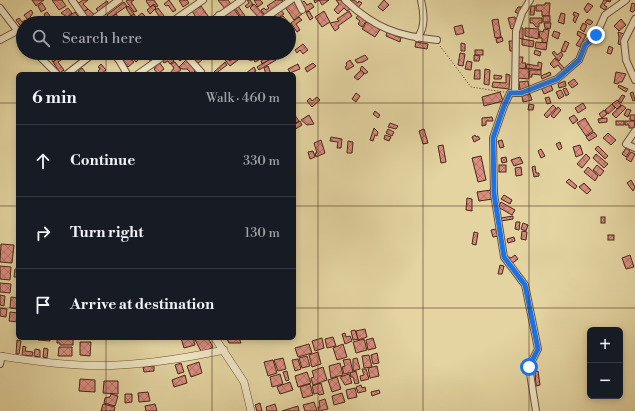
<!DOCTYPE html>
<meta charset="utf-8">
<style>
:root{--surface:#171b24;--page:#242831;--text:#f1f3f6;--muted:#9ea1a6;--line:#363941}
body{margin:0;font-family:"Libre Bodoni",serif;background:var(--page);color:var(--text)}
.controls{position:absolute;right:12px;bottom:12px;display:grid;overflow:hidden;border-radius:6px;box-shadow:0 2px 6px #0003}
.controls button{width:36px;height:36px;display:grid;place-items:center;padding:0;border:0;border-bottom:1px solid var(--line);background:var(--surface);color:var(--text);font:20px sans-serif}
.stop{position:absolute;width:12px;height:12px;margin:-9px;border:3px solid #1a73e8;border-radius:50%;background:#fff}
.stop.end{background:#1a73e8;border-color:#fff;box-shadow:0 1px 4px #0008}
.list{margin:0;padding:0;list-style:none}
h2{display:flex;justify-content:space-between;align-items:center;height:52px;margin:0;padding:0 16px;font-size:17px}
h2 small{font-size:13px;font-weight:400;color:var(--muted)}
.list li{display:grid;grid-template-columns:26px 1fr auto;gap:12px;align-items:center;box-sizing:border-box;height:72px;padding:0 16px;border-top:1px solid var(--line)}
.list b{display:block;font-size:15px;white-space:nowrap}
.list em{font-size:13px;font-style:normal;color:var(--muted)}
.icon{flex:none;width:22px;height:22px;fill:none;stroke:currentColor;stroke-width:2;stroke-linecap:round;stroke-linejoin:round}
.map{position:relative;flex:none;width:635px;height:411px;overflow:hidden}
.search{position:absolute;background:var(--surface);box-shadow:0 2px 6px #0003;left:16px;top:16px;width:280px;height:44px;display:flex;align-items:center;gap:10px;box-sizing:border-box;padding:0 14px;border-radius:22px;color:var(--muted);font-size:15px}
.panel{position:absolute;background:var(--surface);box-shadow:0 2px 6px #0003;left:16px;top:72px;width:280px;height:268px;border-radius:6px}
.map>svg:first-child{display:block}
.building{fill:url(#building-cross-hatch);stroke:#472716}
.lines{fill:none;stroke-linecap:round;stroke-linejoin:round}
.minor-casing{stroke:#6e5239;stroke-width:8}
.tertiary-casing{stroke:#6e5239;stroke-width:8}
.path{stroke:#472716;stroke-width:1;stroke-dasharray:1 2;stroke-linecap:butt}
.minor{stroke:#ede3c2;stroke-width:6}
.tertiary{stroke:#ede3c2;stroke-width:7}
.route{stroke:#1a73e8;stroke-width:5}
.grid{fill:none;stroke:#472716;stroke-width:1;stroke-opacity:0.55}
</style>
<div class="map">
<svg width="635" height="411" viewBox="0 0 635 411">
<defs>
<pattern id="building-cross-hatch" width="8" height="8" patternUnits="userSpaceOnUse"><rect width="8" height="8" fill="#da8d80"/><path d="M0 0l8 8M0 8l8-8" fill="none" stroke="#b37368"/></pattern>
</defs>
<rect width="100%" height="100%" fill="#e3d4a1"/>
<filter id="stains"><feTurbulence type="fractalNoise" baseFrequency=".005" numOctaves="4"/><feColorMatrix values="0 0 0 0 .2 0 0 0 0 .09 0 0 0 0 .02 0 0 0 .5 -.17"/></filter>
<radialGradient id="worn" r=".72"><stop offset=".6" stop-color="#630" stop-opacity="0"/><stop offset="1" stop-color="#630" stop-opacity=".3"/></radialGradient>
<!-- building -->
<g class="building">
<path d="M32,0H44L36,6Z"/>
<path d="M52,0H62L66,6L59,10Z"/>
<path d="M83,0H88L83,4L88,9L83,12L77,4Z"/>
<path d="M128,0H134L131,2L137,11L134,12L126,1Z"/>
<path d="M147,0H154L158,6L156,7L154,4L150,7L146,1Z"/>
<path d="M169,0L176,10L173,12L168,5L166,6L164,4Z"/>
<path d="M179,0H187L189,3L183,7Z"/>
<path d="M218,0H228L231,4L225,9Z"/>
<path d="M247,0H250L253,4L247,8L245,6L249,3Z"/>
<path d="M254,0H260L263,3L258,7Z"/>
<path d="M276,0H282L284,3L265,16L261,10L264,8L266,10L269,8L267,6Z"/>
<path d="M314,0H329L322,5L319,0L315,3Z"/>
<path d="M336,0H342L351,8L347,11L344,8L338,14L334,10L339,4Z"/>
<path d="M347,0H354L358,3L359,1L362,3L357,9Z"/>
<path d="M384,0L389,5L383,11L378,7Z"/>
<path d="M604,0H611L610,2L607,1L604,5L607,7L605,10L600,7Z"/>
<path d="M107,1L109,4L99,12L96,9Z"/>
<path d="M294,1L302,14L294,20L285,7Z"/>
<path d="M304,1L307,5L311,3L314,7L306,12L300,4Z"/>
<path d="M124,2L127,6L110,18L107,15Z"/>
<path d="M42,3L46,9L41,12L38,6Z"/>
<path d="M545,3H550L549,16H542V11H536V5H545Z"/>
<path d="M588,3L593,6L587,13L584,9Z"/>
<path d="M632,3L635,4V10L633,12L630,11Z"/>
<path d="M254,4L265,16L260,19L250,8Z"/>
<path d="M153,5L156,8L150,14L147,10Z"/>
<path d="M128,6L134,14L131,16L126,8Z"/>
<path d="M201,6L208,16L199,22L192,11Z"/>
<path d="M238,6L250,23H245L235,8Z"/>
<path d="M531,6H535L534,15H530Z"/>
<path d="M518,7H523L519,14L515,12Z"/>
<path d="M68,8L72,13L67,17L61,13Z"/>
<path d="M158,8L167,20L163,23H159L158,21L161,19L155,10Z"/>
<path d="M88,9L96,16L89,21L83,13Z"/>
<path d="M234,9L244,23H229L225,16Z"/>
<path d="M280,9L284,14L277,19L273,14Z"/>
<path d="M31,10L33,13L28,20L24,15Z"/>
<path d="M309,11L313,18L310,20L306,13Z"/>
<path d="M324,11L330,22L322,27L315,17Z"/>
<path d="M349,11L352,16L338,26L339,28L335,31L330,23L339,21L337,19Z"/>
<path d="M47,12L51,17L45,22L42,19L45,17L44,14Z"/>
<path d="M75,12L82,22L81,23H70L73,21L69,16Z"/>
<path d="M574,12L579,14L575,23L573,20L575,16L573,15Z"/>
<path d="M142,13L146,17L143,19L146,23H129Z"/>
<path d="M561,13L565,14L564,24L558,22Z"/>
<path d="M116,14L123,23H104Z"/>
<path d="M134,14L136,17L130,21L128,18Z"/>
<path d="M184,14L191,23H184L180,18Z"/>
<path d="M359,14L367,20L362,27L358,24L360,21L356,18Z"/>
<path d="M283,16L289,23H283L280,18Z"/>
<rect x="543" y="16" width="7" height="6"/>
<path d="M299,17L302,20L296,24L300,30L297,32L291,23Z"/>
<path d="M515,17L516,28L511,29L508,18Z"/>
<path d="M19,18L22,22L25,20L27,23H23V29L16,20Z"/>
<path d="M530,18H542V23H539V27H536L533,23H530Z"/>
<path d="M498,19L501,37L495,38L492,20Z"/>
<path d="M588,19L593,22L590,25L585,22Z"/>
<path d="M621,19L626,25L619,31L614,26Z"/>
<path d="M368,20L381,28L375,37L362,29Z"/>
<path d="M290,23L295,31L290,35L289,33Z"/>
<path d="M544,23H551L550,29L545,28Z"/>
<path d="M583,23L587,25L584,32L580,29Z"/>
<path d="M462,25L464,33L456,35L454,27Z"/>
<path d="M519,28H523V39L518,38Z"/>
<path d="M525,28L539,29L538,39L525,36Z"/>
<path d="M544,29L549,30L547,43L542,42V38H539L540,31L543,32Z"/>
<path d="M554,31L560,33L558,39L552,36Z"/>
<path d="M578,31L586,35L580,47L576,45L581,37L577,35Z"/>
<path d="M387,32L401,38L400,42L386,36Z"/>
<path d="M618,32L624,34L621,45L618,44L619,38Z"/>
<path d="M502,37L503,41L497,43L496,39Z"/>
<path d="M522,39L534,41L533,47L522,45Z"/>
<path d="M509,41H513V51H510Z"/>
<path d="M565,41L569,43L565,52L561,51Z"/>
<path d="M416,42L428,44L427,49L415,47Z"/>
<path d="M536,42L547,43L546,50L535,48Z"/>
<path d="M461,43L465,44V51H461Z"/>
<path d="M303,44L308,50L303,54L300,50L297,53L295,50Z"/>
<path d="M609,46L613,48L611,54L607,53Z"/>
<rect x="475" y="50" width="8" height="5"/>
<path d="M535,50L541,52L540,56L534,54Z"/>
<path d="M554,51L557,55L561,52L563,55L559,61L552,53Z"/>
<path d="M47,53H52L56,59L53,62Z"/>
<path d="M65,53H71L58,62L64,70L60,73L53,62Z"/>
<path d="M74,53H83L85,55L77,60Z"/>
<path d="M129,53H145V54L136,62Z"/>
<path d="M154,53H160L161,55L151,62L149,59L155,55Z"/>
<path d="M172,53H180L184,58L180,61L176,56L174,58L171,54Z"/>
<path d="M205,53L208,55L197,64L193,59L195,57L197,60Z"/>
<path d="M234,53H243L244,54L239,59Z"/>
<path d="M261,53H267L268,55L255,62L252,57Z"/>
<path d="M272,53L274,57L262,64L261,61L269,56L268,54Z"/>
<path d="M460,53L465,54L463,66L458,65Z"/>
<path d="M170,55L174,61L170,64L168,61L164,63L162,60Z"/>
<path d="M365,55L368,59L363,62L357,63L355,60Z"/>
<path d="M474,55L480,56L479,61H474Z"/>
<path d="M127,56L134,62L128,67L122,59Z"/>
<path d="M236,57L238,60L230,66L225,60L228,58L230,61Z"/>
<path d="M274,57L276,60L259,70L257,67Z"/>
<path d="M518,57H523L522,63H526L525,69L517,68Z"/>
<path d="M555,58L565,69L562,70L558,65L554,68L550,64Z"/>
<path d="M186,60L196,70L192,74L187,69H182L179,67Z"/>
<path d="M350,60L354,66L347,70L345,67L347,65L346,63Z"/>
<path d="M467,61L472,62L471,70L465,69Z"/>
<path d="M159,62L164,69L158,74L154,69Z"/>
<path d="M175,62L181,70L175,74H172L171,72L174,68L171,64Z"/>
<path d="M225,62L227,65L215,74L214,72Z"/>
<path d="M538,62L542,63L541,70L526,68L527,64L538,66Z"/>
<path d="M313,63L316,66L307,72L305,68Z"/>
<path d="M101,64L106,70L101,74L98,71L100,69L98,67Z"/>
<path d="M298,64L300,69L290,73L288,69Z"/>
<path d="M268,66L271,74H266L264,68Z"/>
<path d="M362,66L368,72L365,74L360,69Z"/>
<path d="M254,67L256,71L251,74H245Z"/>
<path d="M82,68L85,72L83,74H80L78,71Z"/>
<path d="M517,68L529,69V79L517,78Z"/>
<path d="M485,69L490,70L489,85L484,84Z"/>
<path d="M361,70L364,74L358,80L354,77Z"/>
<path d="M475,70H480V79H474Z"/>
<path d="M530,70H541V75L532,74V77H529Z"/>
<path d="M550,72L551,75L542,79L541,76Z"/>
<path d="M616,72L626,74L622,82H619L618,84L614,83Z"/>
<path d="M506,74L510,75L509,89L492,87L493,82L506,83Z"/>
<path d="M494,75L502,76L501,79H494Z"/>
<path d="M574,79L578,84L572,88L568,83Z"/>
<path d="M528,81L529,89L520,90L519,82Z"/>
<path d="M565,81L566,86L559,88L558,84Z"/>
<path d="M550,83L553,90L544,94L541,87Z"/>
<path d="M619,85L628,89L626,92L618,87Z"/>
<path d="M566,88L569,94L566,96L563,89Z"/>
<path d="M561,90L564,96L559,99L556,92Z"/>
<path d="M500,92L503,101L484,106L482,97Z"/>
<path d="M633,92L635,100L633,101L630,93Z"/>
<path d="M356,93L360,96L356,102L352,99Z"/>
<path d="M530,94L532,100L523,102L522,96Z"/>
<path d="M622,95L625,96L621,103L618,101Z"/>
<path d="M317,97L320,100L312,107L307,101L310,98L312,101Z"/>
<path d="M549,97L551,103L547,104L545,98Z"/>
<path d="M617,100L621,105L617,109L612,104Z"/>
<path d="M583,103L586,108L578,113L575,108Z"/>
<path d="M529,104L534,105L533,110H528Z"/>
<path d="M612,104L615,108L608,114L605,110Z"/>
<path d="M553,105L556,108L547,118L544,115Z"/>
<path d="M622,105L626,108L616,118L612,114Z"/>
<path d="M558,107L561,110L554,118L551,116Z"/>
<path d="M627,109L631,110L628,117L624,115Z"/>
<path d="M604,110L607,114L602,118L599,114Z"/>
<path d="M375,111L380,115L378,118L373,114Z"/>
<path d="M294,114L299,121L294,124Z"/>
<path d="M309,115L314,124L307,125L301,120Z"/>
<path d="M574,115L578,120L573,124L569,118Z"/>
<path d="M630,115H635V121L630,120Z"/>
<path d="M492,117L493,121H486V125L482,126V118Z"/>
<path d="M585,118L593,131L586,136L577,123Z"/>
<path d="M607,118V122L599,123L598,119Z"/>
<path d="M300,121L302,125L294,130V125Z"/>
<rect x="616" y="121" width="8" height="4"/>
<path d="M625,121H635L634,128H629V125H625Z"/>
<path d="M390,123L398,126L396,129L388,127Z"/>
<path d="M374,128L378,132L377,136L375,135L373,141L370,140Z"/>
<path d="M388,129L394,132L392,136L386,133Z"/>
<path d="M424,129L428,143L423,144L419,131Z"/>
<path d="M594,132L597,136L589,141L586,137Z"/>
<path d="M608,133L616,140L611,145L603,138Z"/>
<path d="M385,135L391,137L389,141L384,139Z"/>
<path d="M475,135L476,137L478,136L480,139L474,142L472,137Z"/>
<path d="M331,137L342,139L341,148H337L338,142L330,141Z"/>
<path d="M321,140L325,153L316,157L315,153H317L314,143Z"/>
<path d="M502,140L504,147L500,148L498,141Z"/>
<path d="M348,141L353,142L352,153H347Z"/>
<path d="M560,142L562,148L559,150L556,144Z"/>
<path d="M443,145L446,162L441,163L438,146Z"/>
<path d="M580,145L583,154L576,157L573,147Z"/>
<path d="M598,146L608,156L605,159L595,149Z"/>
<path d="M626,148L630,151L626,157L622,154Z"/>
<path d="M541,149L545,156L541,158L538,151Z"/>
<path d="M313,151L315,157L310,159L308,152Z"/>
<path d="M631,152L635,154L631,162L626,159Z"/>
<path d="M586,154L590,158L582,168L577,164Z"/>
<path d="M596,154L608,164L604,168L593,158Z"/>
<path d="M481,156L486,180L478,182L472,158Z"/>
<path d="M506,157L507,162L502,163L501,158Z"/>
<path d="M520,157L523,163L514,166L511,160Z"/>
<rect x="499" y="165" width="7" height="7"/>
<path d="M597,165L604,171L600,176L593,170Z"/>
<path d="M535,166L536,173H539V176L534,177L532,167Z"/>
<path d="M521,167L522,175L516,176L515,168Z"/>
<path d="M588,167L598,176L595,181L584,172Z"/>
<path d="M569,179L577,186L575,189L566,182Z"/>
<path d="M631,180L635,187L633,191L627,183Z"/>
<path d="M584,183L591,190L587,194L579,187Z"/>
<path d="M491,190L493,199L479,201L477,192Z"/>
<path d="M504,195L512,200L510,204L501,199Z"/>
<path d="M467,198L472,199V211L466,210Z"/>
<path d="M501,202L515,210L512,215L498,207Z"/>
<path d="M513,216V219L501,221V218Z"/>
<rect x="601" y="217" width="4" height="6"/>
<path d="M516,222H520L519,230L515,229Z"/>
<path d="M523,223L528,225L526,231L521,229Z"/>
<path d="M496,229L498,236L493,237L491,230Z"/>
<path d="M522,231L527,232L526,240L521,239Z"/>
<path d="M474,232L478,233L476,245L472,244Z"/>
<rect x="608" y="235" width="6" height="5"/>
<path d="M514,237L515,241L508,243L507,239Z"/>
<path d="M1,244L14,245L12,263L0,262Z"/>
<path d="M515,255L518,259L511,264L507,258L509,257L511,258Z"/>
<path d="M630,255L634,267L626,269L622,258Z"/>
<path d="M500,265L504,266L502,274H498Z"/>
<path d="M0,266L11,267L10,280L0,279Z"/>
<path d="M15,269H18V277H14Z"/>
<path d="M0,283L11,284L10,293L0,292Z"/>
<path d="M0,295L5,296L4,306L0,305Z"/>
<path d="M11,297L18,298V309L10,308Z"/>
<path d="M0,308L7,309L6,317L0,316Z"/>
<path d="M10,312L18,313V322L9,321Z"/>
<path d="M365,329L367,337L358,340L356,331Z"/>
<path d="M355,330L358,339L353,340L351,331Z"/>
<path d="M345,333L346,337L350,336L352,341L345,344L342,334Z"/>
<path d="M333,337L336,346L327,348L325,339Z"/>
<path d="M38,338H50V341L38,340Z"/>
<path d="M57,338H73V345H60V343H57Z"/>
<path d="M181,338H193L195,345L184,348Z"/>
<path d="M194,338H208L213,347L202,353Z"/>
<path d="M239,338L241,343H229L227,339Z"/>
<path d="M322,338L324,348L315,351L312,341Z"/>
<path d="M373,338L376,348L368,350L366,340Z"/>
<path d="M364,339L367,350L356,353L353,342Z"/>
<path d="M17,340L21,341L19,354H16Z"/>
<path d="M80,342H91L90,356L80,355Z"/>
<path d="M309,344L312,353L298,357L295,348Z"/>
<path d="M343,344L347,357L337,360L333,348Z"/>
<path d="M23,346L26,347L25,351L33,352L32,356L22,355Z"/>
<path d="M59,347H72V356H58Z"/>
<path d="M44,348L48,349L47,358L43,357Z"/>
<path d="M35,349L40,350V357L34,356Z"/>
<path d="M318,352L321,364L312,367L309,355Z"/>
<path d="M377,353L379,363L373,364L371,355Z"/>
<path d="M369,355L372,367L364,368L362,356Z"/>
<path d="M307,356L310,366L302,368L299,358Z"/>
<path d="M283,358L286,369L278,371L274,360Z"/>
<path d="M357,358L360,369L353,371V359Z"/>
<path d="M298,359L301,369L295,371L292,360Z"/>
<path d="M350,359L353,372L344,374L342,367L345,366L343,360Z"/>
<path d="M273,360L277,373L268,376L264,362Z"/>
<path d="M199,362L202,373L191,377L187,366Z"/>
<path d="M181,363L184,372L178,374L175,365Z"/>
<path d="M340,363L343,375L331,378L329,366Z"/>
<path d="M154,366V371L144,372L143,367Z"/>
<path d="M377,366L379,376L370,378L368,368Z"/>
<path d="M323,367L327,380L313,385L311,378L314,377L312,371Z"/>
<path d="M362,369H366L369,379L361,381L360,376L364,375Z"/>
<path d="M287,371L289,380L286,381L283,372Z"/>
<path d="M356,371L359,383L355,384L353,377H351L350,373Z"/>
<path d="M538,371L540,385L536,386L535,372Z"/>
<path d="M307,372L311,383L298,387L295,376Z"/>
<path d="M280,374L283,384L272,387L270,377Z"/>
<path d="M349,374L352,383L345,385L340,377Z"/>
<path d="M185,375L187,383L174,387L172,380Z"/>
<path d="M337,377L341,389L332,392L328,380Z"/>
<path d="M80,379L95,380V392L79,391Z"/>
<path d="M104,381H118V394L103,393Z"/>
<path d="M290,382L293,390L280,394L277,387Z"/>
<path d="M321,383L324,394L319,395L318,393L314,394L312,386Z"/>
<path d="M310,384L313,395L303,398L300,387Z"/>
<path d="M361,385L362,388L365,387L366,391L358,393L356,387Z"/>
<path d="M355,388L357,397L348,399L346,390Z"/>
<path d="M379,390L380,393L372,396L371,392Z"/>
<path d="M148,392L150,401L139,402L138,393Z"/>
<path d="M342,393L345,402L334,405L332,396Z"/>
<path d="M111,394L118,396L115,406L104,403L105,398L110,397Z"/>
<path d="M125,394H132V402L125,403Z"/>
<path d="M325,399L328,409L319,411L318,407H320L319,401Z"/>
<path d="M314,402L317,411H305L303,405Z"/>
<path d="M260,403L262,411H257L255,405Z"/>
<path d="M103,404L115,407L114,411H101Z"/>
<path d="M155,404L157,411H146L145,406Z"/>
<path d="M275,404L277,411H267L266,407Z"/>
<path d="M298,406L299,411H282Z"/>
</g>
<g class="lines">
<defs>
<g id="minor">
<path d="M72,0L88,23"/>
<path d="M297,0L302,10"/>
<path d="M345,0C375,28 397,36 437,40"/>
<path d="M0,8L23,38"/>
<path d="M219,15L224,23"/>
<path d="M635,19L624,41L626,60L635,80"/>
<path d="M88,23L119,0"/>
<path d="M170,23L203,0"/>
<path d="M209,23L242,0"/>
<path d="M258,23L291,0"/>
<path d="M417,38C426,28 424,13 421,0"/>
<path d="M0,40L17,31"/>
<path d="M36,53L57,74"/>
<path d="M115,53L127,74"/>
<path d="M184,53L201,72"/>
<path d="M248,53L251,57"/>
<path d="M118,59L126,53"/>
<path d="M67,74L94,53"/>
<path d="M138,74L168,53"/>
<path d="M515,93L516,31L522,13L530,0"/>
<path d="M635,131L626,144L635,148"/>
<path d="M0,364L2,356"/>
<path d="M536,411L529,367L538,349L525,285L504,257L494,194L493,138L504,106L510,93H521L557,79L579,60L585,45L596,35L605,15L626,0"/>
</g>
<g id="tertiary">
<path d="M215,338L244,382L251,411"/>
<path d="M0,356C26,360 52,364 79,365C127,368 177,360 224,350"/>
</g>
</defs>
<!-- minor casing -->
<use href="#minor" class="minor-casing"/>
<!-- tertiary casing -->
<use href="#tertiary" class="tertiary-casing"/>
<!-- path -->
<path class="path" d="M440,46L471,87L504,92"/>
<!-- minor -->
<use href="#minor" class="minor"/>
<!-- tertiary -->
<use href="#tertiary" class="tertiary"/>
</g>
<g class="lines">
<!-- route -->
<path class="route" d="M529,367L538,349L525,285L504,257L494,194L493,138L504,106L510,93H521L557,79L579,60L585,45L596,35"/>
</g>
<!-- grid -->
<path class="grid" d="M106,0V23M212,0V23M318,0V411M423,0V411M529,0V411M106,53V74M212,53V74M0,103H18M294,103H635M0,206H18M294,206H635M0,308H18M294,308H635M106,338V411M212,338V411"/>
<rect width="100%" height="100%" filter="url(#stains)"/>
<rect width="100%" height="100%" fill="url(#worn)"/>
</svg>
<div class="controls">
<button>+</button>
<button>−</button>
</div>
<div class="stop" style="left:529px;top:367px"></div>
<div class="stop end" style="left:596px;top:35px"></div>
<div class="search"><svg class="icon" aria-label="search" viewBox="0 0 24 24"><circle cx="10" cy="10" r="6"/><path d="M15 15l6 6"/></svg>Search here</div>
<section class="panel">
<h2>6 min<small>Walk · 460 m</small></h2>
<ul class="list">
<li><svg class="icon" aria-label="ahead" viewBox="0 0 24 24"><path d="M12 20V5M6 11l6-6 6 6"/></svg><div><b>Continue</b></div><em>330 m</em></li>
<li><svg class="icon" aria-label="right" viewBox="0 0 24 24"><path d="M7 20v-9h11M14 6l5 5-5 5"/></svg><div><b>Turn right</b></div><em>130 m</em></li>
<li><svg class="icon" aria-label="arrive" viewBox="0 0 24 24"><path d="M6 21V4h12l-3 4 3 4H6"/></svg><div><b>Arrive at destination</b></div></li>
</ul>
</section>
</div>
